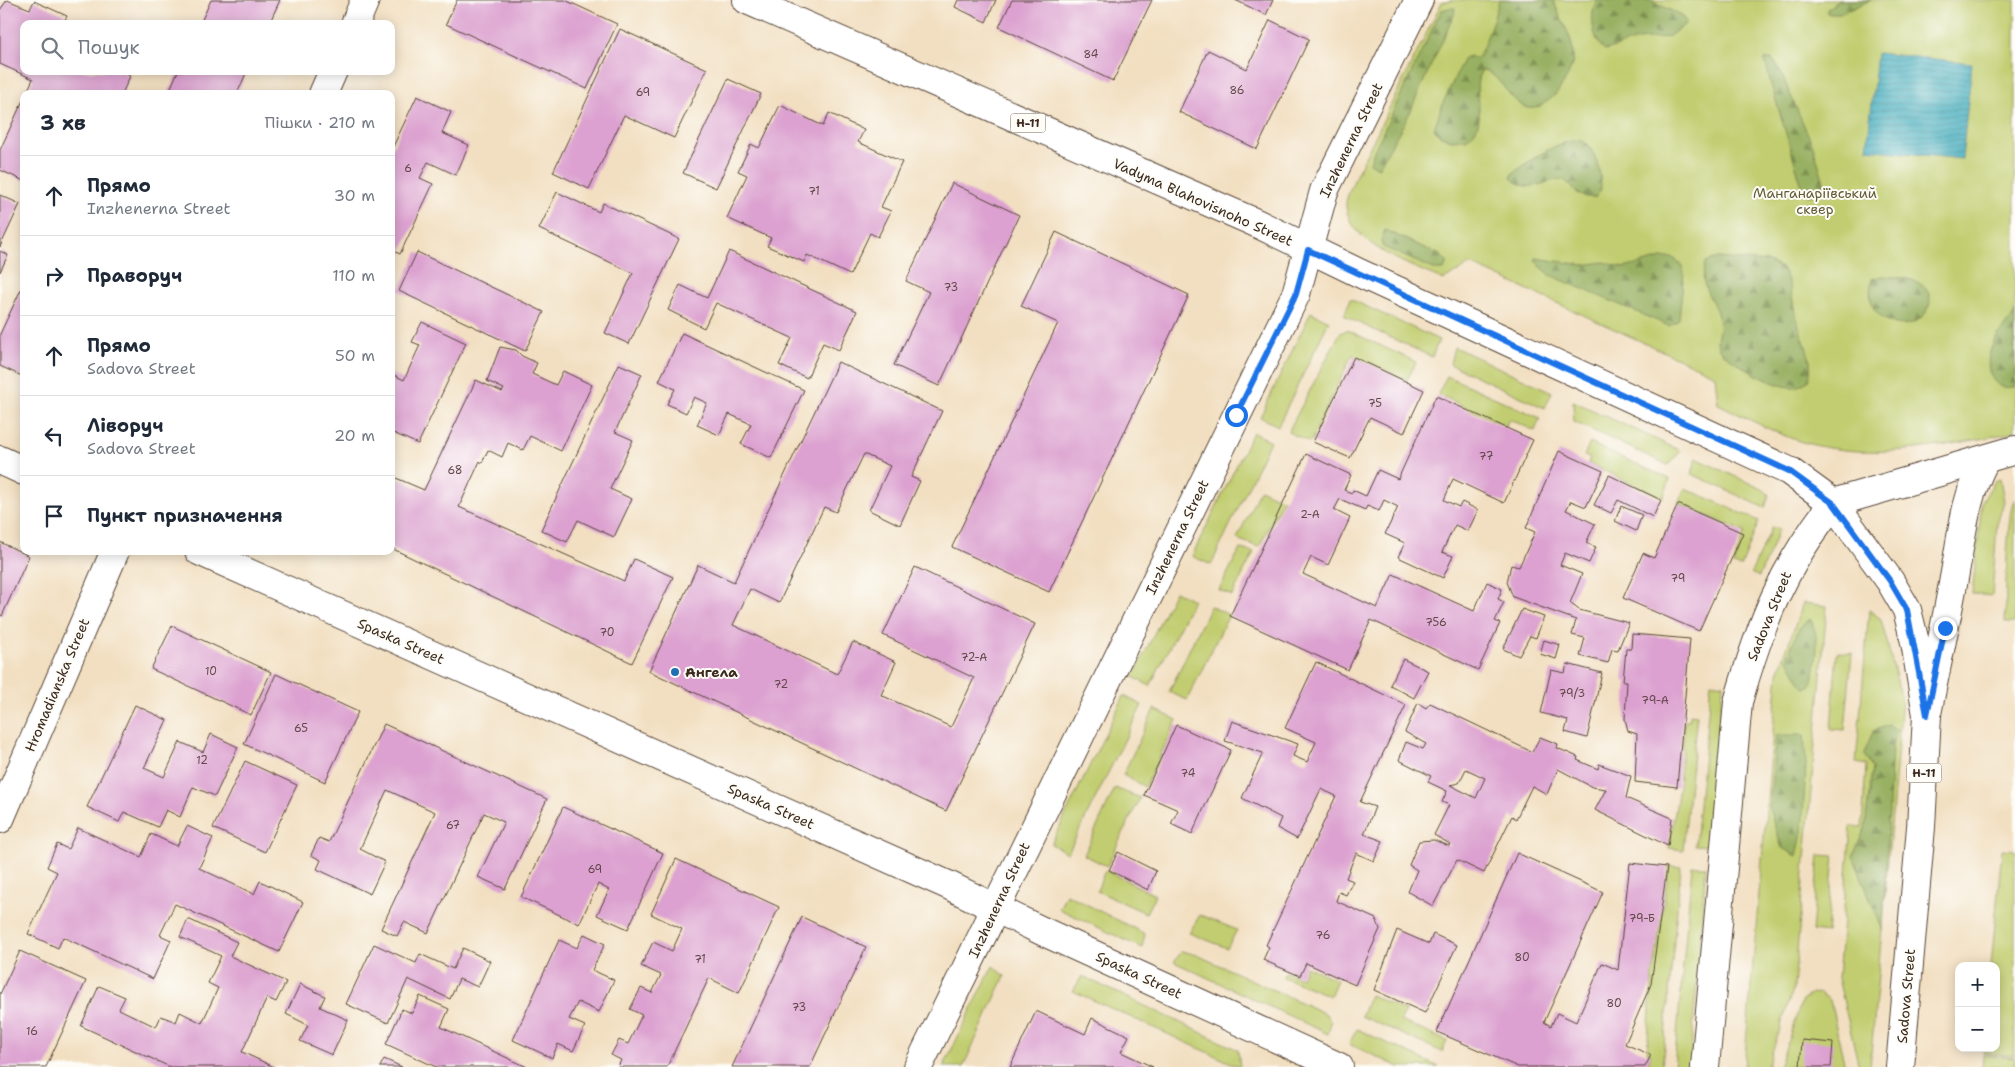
<!DOCTYPE html>
<html lang="uk">
<meta charset="utf-8">
<style>
:root{--surface:#fff;--page:#f6f6f7;--text:#1f2937;--muted:#747a83;--line:#e0e1e3}
body{margin:0;font-family:"Shantell Sans",sans-serif;background:var(--page);color:var(--text)}
.controls{position:absolute;right:15px;bottom:15px;display:grid;overflow:hidden;border-radius:10px;box-shadow:0 2px 12px #0003}
.controls button{width:45px;height:45px;display:grid;place-items:center;padding:0;border:0;border-bottom:1px solid var(--line);background:var(--surface);color:var(--text);font:25px sans-serif}
.stop{position:absolute;width:15px;height:15px;margin:-11px;border:4px solid #1a73e8;border-radius:50%;background:#fff}
.stop.end{background:#1a73e8;border-color:#fff;box-shadow:0 1px 5px #0008}
.list{margin:0;padding:0;list-style:none}
h2{display:flex;justify-content:space-between;align-items:center;height:65px;margin:0;padding:0 20px;font-size:21px}
h2 small{font-size:16px;font-weight:400;color:var(--muted)}
.list li{display:grid;grid-template-columns:32px 1fr auto;gap:15px;align-items:center;box-sizing:border-box;height:80px;padding:0 20px;border-top:1px solid var(--line)}
.list b{display:block;font-size:19px;white-space:nowrap}
.list p{margin:0;font-size:16px;white-space:nowrap;color:var(--muted)}
.list em{font-size:16px;font-style:normal;color:var(--muted)}
.icon{flex:none;width:28px;height:28px;fill:none;stroke:currentColor;stroke-width:2;stroke-linecap:round;stroke-linejoin:round}
.map{position:relative;flex:none;width:2015px;height:1067px;overflow:hidden}
.search{position:absolute;background:var(--surface);box-shadow:0 2px 12px #0003;left:20px;top:20px;width:375px;height:55px;display:flex;align-items:center;gap:12px;box-sizing:border-box;padding:0 18px;border-radius:10px;color:var(--muted);font-size:19px}
.panel{position:absolute;background:var(--surface);box-shadow:0 2px 12px #0003;left:20px;top:90px;width:375px;height:465px;border-radius:10px}
.map>svg:first-child{display:block}
.green{fill:#c1cd6f;stroke:#7e7c46}
.forest{fill:url(#forest-firs);stroke:#6a6d40}
.water{fill:url(#water-rules);stroke:#3c6a6e}
.building{fill:#dca1d0;fill-rule:evenodd}
.lines{fill:none;stroke-linecap:round;stroke-linejoin:round}
.minor-casing{stroke:#564536;stroke-width:30}
.secondary-casing{stroke:#564536;stroke-width:30}
.primary-casing{stroke:#564536;stroke-width:30}
.minor{stroke:#fff;stroke-width:28}
.secondary{stroke:#fff;stroke-width:28}
.primary{stroke:#fff;stroke-width:28}
.route{stroke:#1a73e8;stroke-width:6}
.poi-dot{fill:#1f6fb2;stroke:#fdfcf7;stroke-width:2}
.labels{text-anchor:middle;stroke-width:4;stroke-linejoin:round;paint-order:stroke}
.number-label{font-size:11px;fill:#63484a}
.shield{fill:#fdfcf7;stroke:#75695f;stroke-width:1}
.shield-label{font-size:12px;font-weight:bold;fill:#3b2a1e}
.street-label{font-size:14px;fill:#3b2a1e;stroke:#fdfcf7}
.park-label{font-size:14px;fill:#635b36;stroke:#fdfcf7}
.poi-label{font-size:14px;font-weight:bold;fill:#3b2a1e;stroke:#fdfcf7;text-anchor:start}
</style>
<div class="map">
<svg width="2015" height="1067" viewBox="0 0 2015 1067">
<defs>
<pattern id="forest-firs" width="22" height="20" patternUnits="userSpaceOnUse" patternTransform="scale(1.25)"><rect width="22" height="20" fill="#98b062"/><path d="M5 1l3.5 6h-7zM16 11l3.5 6h-7z" fill="#7d8f50"/></pattern>
<pattern id="water-rules" width="6" height="5" patternUnits="userSpaceOnUse" patternTransform="scale(1.25)"><rect width="6" height="5" fill="#3eabbd"/><path d="M0 2.5h6" fill="none" stroke="#358b99"/></pattern>
</defs>
<rect width="100%" height="100%" fill="#fdfcf7"/>
<filter id="ink" filterUnits="userSpaceOnUse"><feTurbulence type="fractalNoise" baseFrequency=".02" numOctaves="2"/><feDisplacementMap in="SourceGraphic" scale="10" xChannelSelector="R" yChannelSelector="G"/><feConvolveMatrix kernelMatrix="1 2 1 2 8 2 1 2 1" color-interpolation-filters="sRGB"/></filter>
<filter id="wash" filterUnits="userSpaceOnUse"><feTurbulence type="fractalNoise" baseFrequency=".0096" numOctaves="4" result="noise"/><feDisplacementMap in="SourceGraphic" scale="20" xChannelSelector="R" yChannelSelector="G"/><feGaussianBlur stdDeviation="1.12" result="paint"/><feColorMatrix in="noise" values="0 0 0 0 0 0 0 0 0 0 0 0 0 0 0 0 0 1.4 0 .05"/><feComposite in="paint" operator="in"/></filter>
<g filter="url(#wash)">
<rect width="100%" height="100%" fill="#f2dfc1"/>
<!-- green -->
<g class="green">
<path d="M1456,0H2015V432C1946,446 1872,462 1802,442C1774,433 1745,417 1718,404L1715,375L1471,264L1444,280C1413,266 1352,247 1346,207C1345,197 1353,184 1356,175L1442,2Z"/>
<path d="M1350,299L1439,340L1432,357L1344,316Z"/>
<path d="M1311,312L1329,321L1278,426L1260,417Z"/>
<path d="M1347,330L1416,362L1407,380L1352,355L1310,443L1288,432L1340,333Z"/>
<path d="M1454,347L1552,392L1545,408L1450,364Z"/>
<path d="M1447,376L1540,418L1535,431L1509,419L1506,426L1438,394Z"/>
<path d="M1573,401L1681,451L1668,465L1574,422Z"/>
<path d="M1253,432L1270,441L1211,565L1192,556Z"/>
<path d="M1590,443L1670,479L1663,498L1588,463L1590,458L1584,456Z"/>
<path d="M1696,458L1764,490L1769,495L1765,508L1692,474Z"/>
<path d="M2000,478L2004,501L1997,525L1992,596L1972,594L1982,502L1994,482Z"/>
<path d="M1685,488L1759,521L1741,567L1733,565L1745,532L1678,503Z"/>
<path d="M1260,489L1283,500L1259,547L1237,539Z"/>
<path d="M2015,499V623H2005C2006,604 2006,507 2015,499Z"/>
<path d="M1772,527L1779,529L1759,577L1751,573Z"/>
<path d="M1240,549L1254,552L1232,596L1219,590Z"/>
<path d="M1175,591L1193,600L1150,686L1133,677Z"/>
<path d="M1803,603L1827,606L1794,987L1767,1067H1744L1778,673Z"/>
<path d="M1210,606L1229,615L1187,700L1169,692Z"/>
<path d="M1869,610L1881,619L1902,700L1870,1067H1859L1838,978L1851,826L1862,827L1866,765L1856,763Z"/>
<path d="M1837,652L1852,653L1845,730L1831,729Z"/>
<path d="M1711,682L1723,684L1708,846L1695,845Z"/>
<path d="M1124,696L1142,705L1068,853L1051,844Z"/>
<path d="M1154,709L1177,720L1145,787L1123,775Z"/>
<path d="M1689,714L1697,715L1683,850L1669,848L1679,787L1685,720H1689Z"/>
<path d="M1115,788L1140,798L1107,866L1084,855Z"/>
<path d="M2002,849L2015,850V1056L1983,1053L1984,1048H1996V966H1991Z"/>
<path d="M1819,855L1834,856L1827,933L1812,931Z"/>
<path d="M1669,866L1681,867L1662,1067H1647L1651,1054L1647,1052L1652,982Z"/>
<path d="M1692,866H1706L1690,1067H1674Z"/>
<path d="M1105,870L1155,895L1146,913L1097,891Z"/>
<path d="M1066,894L1145,934L1142,948L1059,909Z"/>
<path d="M1200,915L1237,930L1227,948L1189,933Z"/>
<path d="M1182,951L1197,955L1326,1014L1331,1022L1328,1034L1174,962Z"/>
<path d="M993,966L1005,976L963,1067H943Z"/>
<path d="M1306,966L1337,980L1330,996L1283,977L1285,972L1301,978Z"/>
<path d="M1082,976L1238,1050L1240,1067L1073,991Z"/>
<path d="M1820,993L1830,1000L1845,1067H1779L1802,1000L1812,994Z"/>
<path d="M1370,995L1405,1011L1401,1021L1447,1041L1442,1052L1361,1016Z"/>
<path d="M1357,1029L1439,1067H1399L1349,1044Z"/>
<path d="M1983,1055L2015,1058V1067H1982Z"/>
</g>
<!-- forest -->
<g class="forest">
<path d="M1499,0H1553C1565,31 1585,50 1564,82C1560,89 1556,95 1549,100C1543,105 1533,111 1525,107C1509,100 1497,71 1482,70C1468,90 1493,124 1466,139L1451,140L1439,135L1434,129L1442,105L1464,58L1469,56L1477,59C1481,56 1498,7 1499,0Z"/>
<path d="M1597,0H1649L1681,15L1687,23L1668,37L1638,40L1605,50C1592,41 1589,12 1597,0Z"/>
<path d="M1839,0H1871L1842,13H1827V9Z"/>
<path d="M1449,8H1455L1454,15L1407,118L1378,168L1370,163L1372,155L1438,17L1442,10Z"/>
<path d="M1768,59H1772L1778,66L1813,146L1825,185L1823,191L1819,195H1807L1801,183L1770,81L1765,60Z"/>
<path d="M1580,140C1596,145 1601,174 1601,189L1596,197C1579,200 1575,189 1564,180C1546,177 1531,197 1511,178L1513,173C1531,160 1557,140 1580,140Z"/>
<path d="M1385,230L1440,255L1447,262L1444,270H1436L1383,247L1381,241Z"/>
<path d="M1536,258L1584,265L1604,262L1624,268L1662,258H1673L1680,263L1684,272L1679,319L1675,323L1669,326L1550,275L1535,261Z"/>
<path d="M1718,258L1768,262L1782,268C1792,283 1792,303 1797,320C1802,340 1816,361 1808,381C1803,384 1798,387 1793,387C1774,388 1732,362 1719,349C1714,340 1721,331 1719,322C1716,298 1698,292 1705,262Z"/>
<path d="M1881,276C1893,277 1912,277 1922,285C1946,304 1911,343 1879,315C1869,306 1869,291 1872,279Z"/>
<path d="M2015,312V386C2007,389 2000,388 1994,381C1977,357 2001,331 2015,312Z"/>
<path d="M1810,619C1821,636 1817,668 1810,687L1804,688L1787,658L1799,628Z"/>
<path d="M1889,725L1897,730L1892,746L1883,931L1853,856L1865,828L1872,768L1864,755L1873,731Z"/>
<path d="M1776,735H1804L1806,765L1802,833L1797,856L1782,848L1769,809Z"/>
</g>
<!-- water -->
<path class="water" d="M1877,53L1972,63L1962,159L1867,149Z"/>
<g id="blocks">
<!-- building -->
<g class="building">
<path d="M7,0L30,9L34,1L67,16L63,24H24V71H119L130,76L122,94H26L33,79L0,64V10Z"/>
<path d="M211,0H280L269,24H200Z"/>
<path d="M457,0H565L617,24L587,89L446,24Z"/>
<path d="M958,0H996L986,22L955,7Z"/>
<path d="M1012,0H1152L1113,81L999,27Z"/>
<path d="M1235,0H1273L1266,15Z"/>
<path d="M1270,20L1309,39L1257,149L1179,112L1208,50L1247,69Z"/>
<path d="M620,29L707,69L674,138L624,115L589,189L553,172Z"/>
<path d="M178,71H247L237,94H168Z"/>
<path d="M728,79L761,94L716,188L683,173Z"/>
<path d="M417,96L451,112L442,133L469,145L456,175L428,162L420,178L433,184L400,254L391,250V151Z"/>
<path d="M24,98V181L0,170V150Z"/>
<path d="M780,105L823,126L829,113L864,130L858,142L902,162L881,207L891,211L878,237L870,233L850,275L807,255L804,262L767,246L771,238L727,218L747,175L738,171L751,144L759,148Z"/>
<path d="M952,183L1019,215L939,386L894,365L929,292L906,281Z"/>
<path d="M557,192L599,212L603,203L679,239L629,344L605,333L633,273L539,229Z"/>
<path d="M0,195L20,204L0,247Z"/>
<path d="M1056,232L1189,295L1049,592L952,547L1058,323L1021,306Z"/>
<path d="M0,251L8,255L0,272Z"/>
<path d="M729,251L857,311L839,350L823,343L807,378L779,365L792,338L716,303L704,328L668,310L680,285L707,298Z"/>
<path d="M417,252L544,312L525,351L399,291Z"/>
<path d="M24,283V377L0,366V334Z"/>
<path d="M422,322L466,343L418,444L391,432V376L392,374L404,380L420,345L412,342Z"/>
<path d="M682,333L804,390L771,458L741,444L751,424L729,414L719,435L697,425L707,403L694,397L686,413L667,404L675,389L659,381Z"/>
<path d="M500,347L516,350L522,356L537,363L532,374L556,385L563,371L592,385L561,451L530,436L523,450L508,443L502,457L488,450L482,463L480,461L459,507L624,581L634,559L673,577L632,663L391,548V487L396,478L424,490L476,380L502,392L504,389L487,381Z"/>
<path d="M1354,357L1424,390L1404,433L1370,417L1350,458L1313,442Z"/>
<path d="M838,362L942,411L911,477L920,481L900,525L869,510L890,466L864,454L836,512L824,507L779,603L750,589L733,625L837,674L853,642L896,662L881,695L951,727L974,678L883,635L915,567L1035,624L946,811L649,671L698,565L734,582Z"/>
<path d="M619,364L642,374L615,432L633,440L610,489L632,499L614,537L578,520L567,542L541,530Z"/>
<path d="M1436,396L1533,440L1504,503L1453,479L1444,500L1459,507L1462,502L1478,510L1468,531L1455,525L1442,552L1453,556L1443,578L1398,557L1405,543L1385,534L1398,507L1384,500L1379,511L1367,506L1365,510L1340,499L1334,510L1350,518L1328,565L1311,557L1303,574L1377,608L1393,574L1474,611L1487,582L1502,589L1498,599L1504,602L1495,621L1500,623L1478,670L1371,620L1348,670L1230,616L1306,454L1351,475L1344,490L1352,493L1353,490L1366,496L1378,470L1398,479Z"/>
<path d="M1559,451L1603,471L1586,507L1571,501L1566,510L1595,524L1586,543L1596,547L1589,563L1565,553L1560,565L1582,574L1570,603L1579,610L1629,623L1618,650L1612,649L1608,663L1580,656L1585,638L1572,635L1576,620L1513,597L1507,582L1511,565L1519,567L1535,532L1526,528Z"/>
<path d="M1609,475L1661,500L1653,517L1618,500L1611,513L1594,505Z"/>
<path d="M1678,504L1743,533L1699,631L1623,598L1643,553L1654,558Z"/>
<path d="M1621,506L1642,515L1636,531L1615,521Z"/>
<path d="M0,542L29,556L2,616L0,615Z"/>
<path d="M1522,609L1544,617L1536,638L1530,636L1519,656L1503,649Z"/>
<path d="M172,626L271,672L251,715L151,669Z"/>
<path d="M1632,634L1690,639L1677,787L1635,782L1637,734L1628,731L1625,719L1627,681H1623L1626,649H1631Z"/>
<path d="M1544,640L1560,645L1556,659L1540,654Z"/>
<path d="M1403,659L1428,671L1414,698L1390,685Z"/>
<path d="M1316,662L1406,705L1360,802L1375,807L1364,834L1383,841L1374,861L1356,853L1346,878L1353,881L1346,895L1339,892L1336,901L1376,919L1380,929L1355,985L1306,963L1300,976L1263,960L1269,947L1266,945L1336,796L1321,789L1297,839L1277,828L1281,818L1242,798L1263,753L1225,741L1232,721L1298,744L1293,756L1307,762L1316,742L1285,728Z"/>
<path d="M1567,664L1602,673L1587,738L1565,732L1568,720L1541,713L1551,670L1565,673Z"/>
<path d="M276,674L358,712L325,782L244,744Z"/>
<path d="M1418,703L1426,708L1430,703L1532,752L1540,737L1558,744L1557,748L1578,757L1577,760L1598,769L1599,764L1631,776L1626,798L1672,818L1668,846L1595,810L1606,789L1592,787L1558,769L1547,794L1532,786L1516,819L1512,816L1484,873L1457,860L1433,906L1408,892L1417,870L1409,865L1419,841L1434,840L1449,846L1450,844L1434,835L1449,805L1442,802L1447,791L1428,782L1431,776L1399,760L1406,742L1423,749L1426,744L1405,732ZM1466,769L1485,778L1476,798L1450,785L1459,783Z"/>
<path d="M135,705L167,720L144,768L164,777L180,742L203,752L211,734L238,747L215,796L193,787L180,817L166,810L158,827L124,812L119,822L87,807Z"/>
<path d="M384,724L547,799L505,889L478,877L504,822L484,813L428,933L404,922L397,936L381,929L435,812L387,790L360,849L385,862L370,894L317,869L321,860L311,855L319,838L329,842Z"/>
<path d="M1176,725L1231,750L1192,834L1171,824L1178,810L1144,795Z"/>
<path d="M245,761L297,785L265,852L213,828Z"/>
<path d="M563,807L663,853L628,929L597,915L609,890L598,884L579,924L521,897Z"/>
<path d="M187,826L213,838L199,868L254,894L260,881L303,902L279,952L175,904L160,935L171,940L153,979L63,937L58,948L28,934L57,872L47,867L57,844L68,849L78,828L141,857L151,834L177,846Z"/>
<path d="M1118,852L1156,871L1148,890L1109,870Z"/>
<path d="M1517,853L1603,892L1544,1022L1551,1026L1557,1013L1576,1022L1602,963L1618,970L1630,863L1667,867L1651,984L1625,1044L1651,1055L1645,1067H1518L1437,1032Z"/>
<path d="M676,859L779,907L739,993L709,978L667,1067H618L621,1060L611,1055L619,1040L628,1044L642,1015L630,1009L641,988L652,993L661,975L641,966L653,942L672,951L682,929L651,914Z"/>
<path d="M802,917L866,947L810,1067H732Z"/>
<path d="M188,919L237,942L230,956L286,982L276,1002L267,998L242,1052L274,1067H170L81,1026L99,986L125,997L119,1009L156,1027L161,1016L176,1022L180,1012L202,1023L218,988L208,983L221,956L180,937Z"/>
<path d="M1397,930L1429,944L1433,934L1457,945L1425,1013L1374,990Z"/>
<path d="M584,934L605,944L592,970L614,980L599,1012L578,1002L569,1019L585,1026L573,1051L558,1044L552,1058L513,1040L559,940L577,948Z"/>
<path d="M374,944L416,963L420,954L453,969L463,948L490,961L478,987L459,979L450,999L408,979L388,1023L346,1004Z"/>
<path d="M20,951L86,981L46,1067H0V994Z"/>
<path d="M300,984L325,996L320,1007L348,1020L332,1055L300,1041L308,1025L286,1014Z"/>
<path d="M420,996L449,1009L441,1027L527,1067H436L386,1044L402,1009L412,1013Z"/>
<path d="M1036,1011L1085,1034L1092,1018L1129,1036L1121,1052L1153,1067H1010Z"/>
<path d="M1802,1040L1833,1043L1831,1067H1800Z"/>
<path d="M384,1059L402,1067H380Z"/>
</g>
</g>
</g>
<g filter="url(#ink)">
<use href="#blocks" fill-opacity="0" stroke="#564536" stroke-width="1"/>
<g class="lines">
<defs>
<g id="minor">
<path d="M355,24L365,0"/>
<path d="M323,94L333,71"/>
<path d="M0,460L24,471"/>
<path d="M1833,503L2015,450"/>
<path d="M199,551L948,885L1040,930L1339,1067"/>
<path d="M1927,714C1936,668 1946,623 1954,578C1962,535 1964,500 1985,460"/>
<path d="M0,819L115,551"/>
<path d="M918,1067L1296,294L1324,191L1419,0"/>
</g>
<path id="secondary" d="M1705,1067L1738,702C1761,622 1782,569 1833,503"/>
<path id="primary" d="M747,0L1254,222L1357,272L1789,471L1833,503L1890,581L1907,610L1915,642L1927,715L1921,827L1900,1067"/>
</defs>
<!-- minor casing -->
<use href="#minor" class="minor-casing"/>
<!-- secondary casing -->
<use href="#secondary" class="secondary-casing"/>
<!-- primary casing -->
<use href="#primary" class="primary-casing"/>
<!-- minor -->
<use href="#minor" class="minor"/>
<!-- secondary -->
<use href="#secondary" class="secondary"/>
<!-- primary -->
<use href="#primary" class="primary"/>
</g>
</g>
<g class="lines" filter="url(#ink)">
<!-- route -->
<path class="route" d="M1236,415L1296,294L1308,250L1789,471L1833,503L1890,581L1907,610L1927,715L1945,628"/>
</g>
<!-- markers -->
<circle class="poi-dot" cx="675" cy="672" r="5"/>
<g class="labels">
<!-- number labels -->
<g class="number-label">
<text x="1091" y="58">84</text>
<text x="1237" y="94">86</text>
<text x="643" y="96">69</text>
<text x="408" y="172">6</text>
<text x="814" y="195">71</text>
<text x="951" y="291">73</text>
<text x="1375" y="407">75</text>
<text x="1486" y="460">77</text>
<text x="455" y="474">68</text>
<text x="1310" y="518">2-А</text>
<text x="1678" y="582">79</text>
<text x="1436" y="626">756</text>
<text x="607" y="636">70</text>
<text x="974" y="661">72-А</text>
<text x="211" y="675">10</text>
<text x="781" y="688">72</text>
<text x="1572" y="697">79/3</text>
<text x="1655" y="704">79-А</text>
<text x="301" y="732">65</text>
<text x="202" y="764">12</text>
<text x="1188" y="777">74</text>
<text x="453" y="829">67</text>
<text x="595" y="873">69</text>
<text x="1642" y="922">79-Б</text>
<text x="1323" y="939">76</text>
<text x="1522" y="961">80</text>
<text x="700" y="963">71</text>
<text x="1614" y="1007">80</text>
<text x="799" y="1011">73</text>
<text x="32" y="1035">16</text>
</g>
<!-- shield labels -->
<g class="shield">
<rect x="1010.5" y="113.5" width="35" height="19" rx="4"/>
<rect x="1906.5" y="763.5" width="35" height="19" rx="4"/>
</g>
<g class="shield-label">
<text x="1028" y="127">Н-11</text>
<text x="1924" y="777">Н-11</text>
</g>
<!-- street labels -->
<g class="street-label">
<text transform="translate(1351 140) rotate(-64)" y="5">Inzhenerna Street</text>
<text transform="translate(1203 202) rotate(24)" y="5">Vadyma Blahovisnoho Street</text>
<text transform="translate(1177 537) rotate(-64)" y="5">Inzhenerna Street</text>
<text transform="translate(1769 616) rotate(-68)" y="5">Sadova Street</text>
<text transform="translate(401 641) rotate(24)" y="5">Spaska Street</text>
<text transform="translate(57 685) rotate(-67)" y="5">Hromadianska Street</text>
<text transform="translate(771 806) rotate(24)" y="5">Spaska Street</text>
<text transform="translate(999 900) rotate(-65)" y="5">Inzhenerna Street</text>
<text transform="translate(1139 975) rotate(25)" y="5">Spaska Street</text>
<text transform="translate(1906 996) rotate(-85)" y="5">Sadova Street</text>
</g>
<!-- park labels -->
<g class="park-label">
<text x="1815" y="198">Манганаріївський<tspan x="1815" dy="16">сквер</tspan></text>
</g>
<!-- poi labels -->
<g class="poi-label">
<text x="685" y="677">Ангела</text>
</g>
</g>
</svg>
<div class="controls">
<button>+</button>
<button>−</button>
</div>
<div class="stop" style="left:1236px;top:415px"></div>
<div class="stop end" style="left:1945px;top:628px"></div>
<div class="search"><svg class="icon" aria-label="search" viewBox="0 0 24 24"><circle cx="10" cy="10" r="6"/><path d="M15 15l6 6"/></svg>Пошук</div>
<section class="panel">
<h2>3 хв<small>Пішки · 210 m</small></h2>
<ul class="list">
<li><svg class="icon" aria-label="ahead" viewBox="0 0 24 24"><path d="M12 20V5M6 11l6-6 6 6"/></svg><div><b>Прямо</b><p>Inzhenerna Street</p></div><em>30 m</em></li>
<li><svg class="icon" aria-label="right" viewBox="0 0 24 24"><path d="M7 20v-9h11M14 6l5 5-5 5"/></svg><div><b>Праворуч</b></div><em>110 m</em></li>
<li><svg class="icon" aria-label="ahead" viewBox="0 0 24 24"><path d="M12 20V5M6 11l6-6 6 6"/></svg><div><b>Прямо</b><p>Sadova Street</p></div><em>50 m</em></li>
<li><svg class="icon" aria-label="left" viewBox="0 0 24 24"><path d="M17 20v-9H6M10 6l-5 5 5 5"/></svg><div><b>Ліворуч</b><p>Sadova Street</p></div><em>20 m</em></li>
<li><svg class="icon" aria-label="arrive" viewBox="0 0 24 24"><path d="M6 21V4h12l-3 4 3 4H6"/></svg><div><b>Пункт призначення</b></div></li>
</ul>
</section>
</div>
